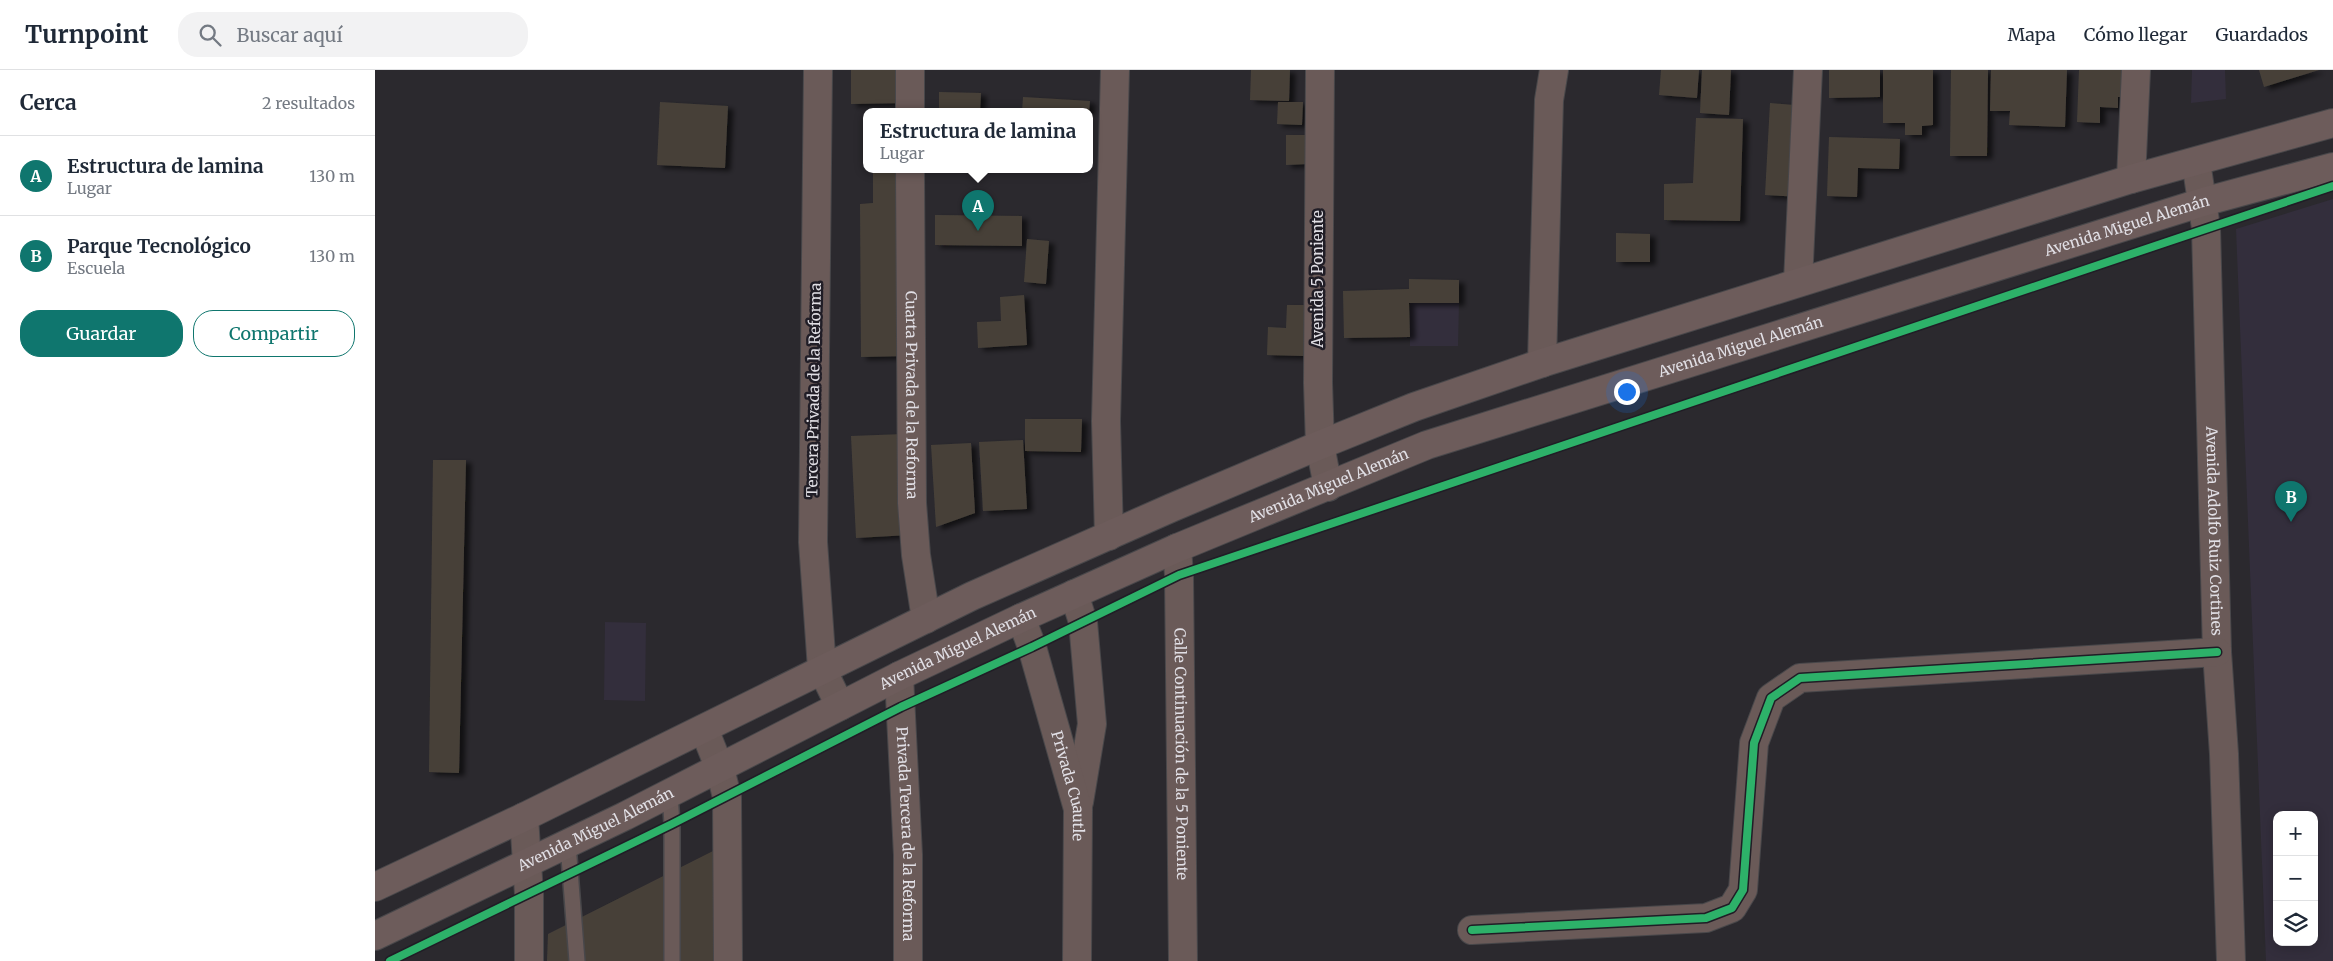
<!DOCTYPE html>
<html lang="es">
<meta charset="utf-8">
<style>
:root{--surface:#fff;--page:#f2f2f3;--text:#1f2937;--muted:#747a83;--line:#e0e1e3;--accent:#0f766e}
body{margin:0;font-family:Merriweather,serif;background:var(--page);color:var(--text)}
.controls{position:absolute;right:15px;bottom:15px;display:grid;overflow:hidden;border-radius:10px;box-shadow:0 2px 12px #0003}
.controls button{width:45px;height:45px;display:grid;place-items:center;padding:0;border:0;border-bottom:1px solid var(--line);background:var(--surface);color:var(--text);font:25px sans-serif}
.you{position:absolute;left:1251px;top:321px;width:18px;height:18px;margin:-12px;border:4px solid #fff;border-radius:50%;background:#1a73e8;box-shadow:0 0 0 8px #1a73e833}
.badge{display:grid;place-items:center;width:32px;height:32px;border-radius:50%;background:var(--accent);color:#fff;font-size:16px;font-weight:700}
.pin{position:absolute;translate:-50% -41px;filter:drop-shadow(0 1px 2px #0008)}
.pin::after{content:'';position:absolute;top:26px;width:18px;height:15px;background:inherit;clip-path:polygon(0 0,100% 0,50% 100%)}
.popup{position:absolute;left:488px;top:38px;width:230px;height:65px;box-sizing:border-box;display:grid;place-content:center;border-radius:10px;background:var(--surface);filter:drop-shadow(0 1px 4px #0005);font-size:16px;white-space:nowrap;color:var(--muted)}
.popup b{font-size:19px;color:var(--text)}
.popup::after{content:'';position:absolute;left:50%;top:100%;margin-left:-10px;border:10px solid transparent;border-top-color:var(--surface)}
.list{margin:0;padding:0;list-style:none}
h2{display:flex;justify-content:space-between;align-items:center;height:65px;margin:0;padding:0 20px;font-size:21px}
h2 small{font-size:16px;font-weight:400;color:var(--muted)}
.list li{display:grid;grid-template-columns:32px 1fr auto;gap:15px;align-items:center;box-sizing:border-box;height:80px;padding:0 20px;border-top:1px solid var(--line)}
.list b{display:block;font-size:19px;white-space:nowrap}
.list p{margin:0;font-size:16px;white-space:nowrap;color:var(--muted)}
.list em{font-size:16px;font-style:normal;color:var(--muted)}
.actions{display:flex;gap:10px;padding:15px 20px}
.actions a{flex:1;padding:11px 0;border:1px solid var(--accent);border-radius:20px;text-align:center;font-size:18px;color:var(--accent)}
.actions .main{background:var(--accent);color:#fff}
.icon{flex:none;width:28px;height:28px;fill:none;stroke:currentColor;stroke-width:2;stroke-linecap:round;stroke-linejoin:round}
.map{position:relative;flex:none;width:1958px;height:891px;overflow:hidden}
header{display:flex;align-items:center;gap:30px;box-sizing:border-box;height:70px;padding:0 25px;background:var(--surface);border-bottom:1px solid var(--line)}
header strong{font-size:24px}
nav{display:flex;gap:28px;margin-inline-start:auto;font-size:18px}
.search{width:350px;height:45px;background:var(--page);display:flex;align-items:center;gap:12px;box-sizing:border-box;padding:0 18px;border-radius:20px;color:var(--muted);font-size:19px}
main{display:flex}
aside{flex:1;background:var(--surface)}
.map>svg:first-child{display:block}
.built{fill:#332e3c;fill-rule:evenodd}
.building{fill:#474139;filter:url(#shadow)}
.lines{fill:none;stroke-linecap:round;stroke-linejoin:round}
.service-casing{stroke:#48474a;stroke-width:18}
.minor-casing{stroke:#48474a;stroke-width:30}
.secondary-casing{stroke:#48474a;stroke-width:30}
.service{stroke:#6a5a58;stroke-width:15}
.minor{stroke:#6a5a58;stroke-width:28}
.secondary{stroke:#6d5c5b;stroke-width:28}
.cycleway-casing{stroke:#201d26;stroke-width:11}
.cycleway{stroke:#2db169;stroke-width:8}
.labels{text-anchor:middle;stroke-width:5;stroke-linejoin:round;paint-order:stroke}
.street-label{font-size:15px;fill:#e1dfe5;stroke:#201d26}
</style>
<header>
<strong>Turnpoint</strong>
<div class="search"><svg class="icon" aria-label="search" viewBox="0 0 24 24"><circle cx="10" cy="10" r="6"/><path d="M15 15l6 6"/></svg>Buscar aquí</div>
<nav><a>Mapa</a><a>Cómo llegar</a><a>Guardados</a></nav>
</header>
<main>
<aside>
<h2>Cerca<small>2 resultados</small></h2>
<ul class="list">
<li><span class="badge">A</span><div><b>Estructura de lamina</b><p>Lugar</p></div><em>130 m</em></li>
<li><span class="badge">B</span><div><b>Parque Tecnológico</b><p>Escuela</p></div><em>130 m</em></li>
</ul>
<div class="actions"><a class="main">Guardar</a><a>Compartir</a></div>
</aside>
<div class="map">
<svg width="1958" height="891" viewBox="0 0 1958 891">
<defs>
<filter id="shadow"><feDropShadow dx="5.5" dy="3" stdDeviation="2.5" flood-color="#0009"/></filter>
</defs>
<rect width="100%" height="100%" fill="#2b292e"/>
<!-- built -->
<g class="built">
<path d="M1817,0H1850L1851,29L1816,33Z"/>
<path d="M1958,129V891H1891L1861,159ZM1902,745H1939V872H1902Z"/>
<path d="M1035,233H1084L1083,276H1035Z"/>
<path d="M230,552L271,553L270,631L229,630Z"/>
</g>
<!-- building -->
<g class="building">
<path d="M476,0H531L532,33L476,34Z"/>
<path d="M876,0H915L914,31L875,30Z"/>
<path d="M1286,0H1324L1322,28L1284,25Z"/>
<path d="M1327,0H1356L1354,45L1325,43Z"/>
<path d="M1454,0H1505V27L1454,28Z"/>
<path d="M1508,0H1558V55L1547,56V65H1530V53H1508Z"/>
<path d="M1576,0H1613L1612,86H1575Z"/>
<path d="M1616,0H1692L1690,57L1634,55L1635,41H1615Z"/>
<path d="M1704,0H1756L1755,27H1743V38L1725,37V53L1702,52Z"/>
<path d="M1884,0H1944L1889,17Z"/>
<path d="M564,22L606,23L605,42H564Z"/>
<path d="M648,27L715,31L714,42H647Z"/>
<path d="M285,32L353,36L350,98L282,95Z"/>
<path d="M903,32H928L927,55L902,54Z"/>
<path d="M1395,33L1431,36L1426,127L1390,125Z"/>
<path d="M1321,48L1368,49L1365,151L1289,150V114L1318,113Z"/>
<path d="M911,65H932L933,94L911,95Z"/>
<path d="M1454,67L1525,69L1524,99L1483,98L1482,127L1452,126Z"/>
<path d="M498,100H533V286L486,287L485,134L498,133Z"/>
<path d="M560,145L647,146V176L560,175Z"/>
<path d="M1241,163L1275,164V192H1241Z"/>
<path d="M652,169L674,171L671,214L649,212Z"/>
<path d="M1034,209L1084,210V233H1034L1035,267L969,268L968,221L1034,219Z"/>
<path d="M649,225L652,275L603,278L602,252L626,251L625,227Z"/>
<path d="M912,235H931L929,286L892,285L893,257L911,258Z"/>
<path d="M650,349H707L706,382L650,381Z"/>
<path d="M529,364L534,465L481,468L476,366Z"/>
<path d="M648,370L652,439L608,441L604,372Z"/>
<path d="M596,373L600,443L561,457L556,375Z"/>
<path d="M58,390H91L84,703L54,702Z"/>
<path d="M344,778L345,891H172L173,864Z"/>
</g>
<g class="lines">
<defs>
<g id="service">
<path d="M295,724L297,754V891"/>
<path d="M193,774L202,891"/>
</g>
<g id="minor">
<path d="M443,0L438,472L447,599L465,636"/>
<path d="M535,0V42"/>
<path d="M945,0L943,313L945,375L953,417"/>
<path id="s1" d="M1821,92L1831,158L1842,582L1849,684L1856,891"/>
<path id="s2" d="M535,100L537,433L541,485L551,549"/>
<path d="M1756,109L1761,0"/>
<path d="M1423,212L1433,0"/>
<path d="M1167,293L1174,30L1179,0"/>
<path d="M734,466L731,351L740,0"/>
<path id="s3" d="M802,478L804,505L808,891"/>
<path d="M699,524L708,552L717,654L704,732"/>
<path id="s4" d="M646,548L657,577L703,739L702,891"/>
<path id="s5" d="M524,606L533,785V891"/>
<path d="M329,659L345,699L352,727L353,891"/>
<path d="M149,747L154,824V891"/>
<path d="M1097,860L1331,848L1357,838L1368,820L1379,673L1396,628L1425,608L1842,582"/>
</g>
<g id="secondary">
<path d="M0,817L149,747L597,526L796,438L945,375L1039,337L1167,293L1756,109L1958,53"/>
<path id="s6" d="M0,866L250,746L524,606L646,548L802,478L1052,375L1828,132L1958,97"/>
</g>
</defs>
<!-- service casing -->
<use href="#service" class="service-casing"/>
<!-- minor casing -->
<use href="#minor" class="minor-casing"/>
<!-- secondary casing -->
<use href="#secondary" class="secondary-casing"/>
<!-- service -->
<use href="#service" class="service"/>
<!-- minor -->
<use href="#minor" class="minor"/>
<!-- secondary -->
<use href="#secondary" class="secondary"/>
<defs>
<g id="cycleway">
<path d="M1097,860L1331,848L1357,838L1368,820L1379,673L1396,628L1425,608L1842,582"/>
<path d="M15,891L297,754L526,637L657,577L804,505L1958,116"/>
</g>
</defs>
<!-- cycleway casing -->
<use href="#cycleway" class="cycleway-casing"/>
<!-- cycleway -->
<use href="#cycleway" class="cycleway"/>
</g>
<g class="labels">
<!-- street labels -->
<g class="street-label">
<text dy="5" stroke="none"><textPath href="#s6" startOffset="1895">Avenida Miguel Alemán</textPath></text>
<text transform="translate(943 209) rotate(-90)" y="5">Avenida 5 Poniente</text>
<text dy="5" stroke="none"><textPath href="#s6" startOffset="1490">Avenida Miguel Alemán</textPath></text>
<text transform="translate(439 320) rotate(-89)" y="5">Tercera Privada de la Reforma</text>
<text dy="5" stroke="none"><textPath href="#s2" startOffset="225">Cuarta Privada de la Reforma</textPath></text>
<text dy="5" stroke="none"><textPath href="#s6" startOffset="1055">Avenida Miguel Alemán</textPath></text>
<text dy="5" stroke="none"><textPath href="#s1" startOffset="370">Avenida Adolfo Ruiz Cortines</textPath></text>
<text dy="5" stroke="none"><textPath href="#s6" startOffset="650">Avenida Miguel Alemán</textPath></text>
<text dy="5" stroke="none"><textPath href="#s3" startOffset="206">Calle Continuación de la 5 Poniente</textPath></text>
<text dy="5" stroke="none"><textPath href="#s4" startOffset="175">Privada Cuautle</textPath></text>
<text dy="5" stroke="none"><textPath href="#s6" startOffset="245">Avenida Miguel Alemán</textPath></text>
<text dy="5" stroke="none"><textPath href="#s5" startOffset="158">Privada Tercera de la Reforma</textPath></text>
</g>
</g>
</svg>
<div class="controls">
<button>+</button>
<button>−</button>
<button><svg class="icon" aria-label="layers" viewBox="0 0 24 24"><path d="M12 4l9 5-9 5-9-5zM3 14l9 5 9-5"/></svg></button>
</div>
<div class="you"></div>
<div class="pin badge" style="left:603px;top:161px">A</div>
<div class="popup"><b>Estructura de lamina</b>Lugar</div>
<div class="pin badge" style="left:1916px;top:452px">B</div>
</div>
</main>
